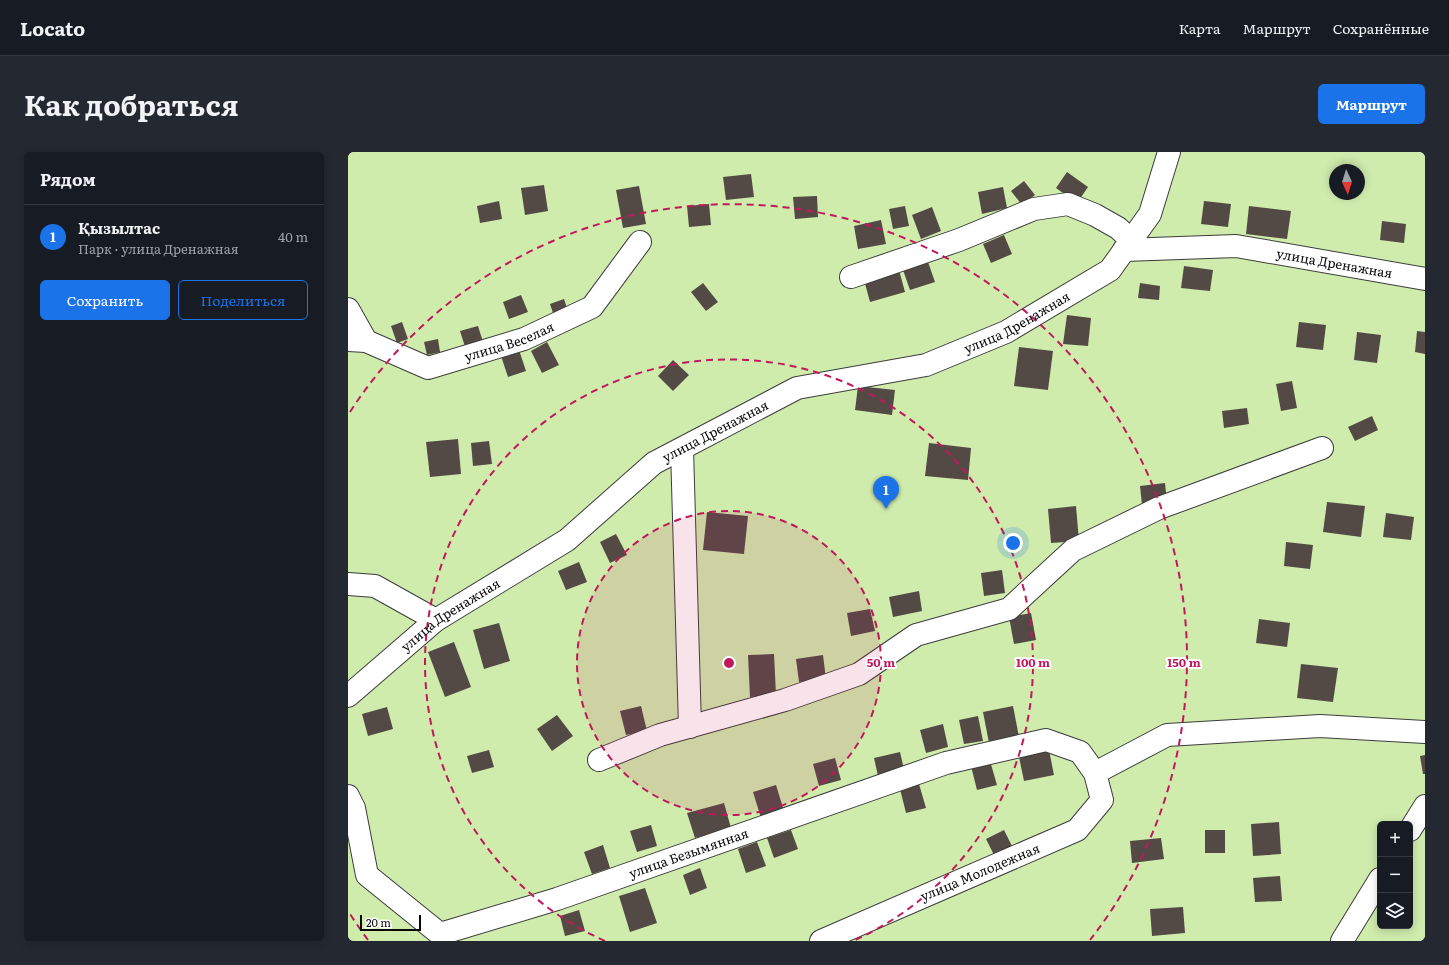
<!DOCTYPE html>
<html lang="ru">
<meta charset="utf-8">
<style>
:root{--surface:#171b24;--page:#242831;--text:#f1f3f6;--muted:#9ea1a6;--line:#363941;--accent:#1a73e8}
body{margin:0;font-family:Literata,serif;background:var(--page);color:var(--text)}
.controls{position:absolute;right:12px;bottom:12px;display:grid;overflow:hidden;border-radius:6px;box-shadow:0 2px 10px #0003}
.controls button{width:36px;height:36px;display:grid;place-items:center;padding:0;border:0;border-bottom:1px solid var(--line);background:var(--surface);color:var(--text);font:20px sans-serif}
.compass{position:absolute;left:981px;top:12px;width:36px;height:36px;border-radius:50%;background:var(--surface);box-shadow:0 2px 10px #0003;rotate:176deg}
.scale{position:absolute;left:12px;bottom:10px;width:61px;box-sizing:border-box;padding-left:4px;border:2px solid #090909;border-top:0;font-size:11px;line-height:14px;white-space:nowrap;color:#090909;-webkit-text-stroke:3px #fff;paint-order:stroke}
.you{position:absolute;left:665px;top:391px;width:14px;height:14px;margin:-10px;border:3px solid #fff;border-radius:50%;background:#1a73e8;box-shadow:0 0 0 6px #1a73e833}
.badge{display:grid;place-items:center;width:26px;height:26px;border-radius:50%;background:var(--accent);color:#fff;font-size:13px;font-weight:700}
.pin{position:absolute;translate:-50% -33px;filter:drop-shadow(0 1px 2px #0008)}
.pin::after{content:'';position:absolute;top:21px;width:14px;height:12px;background:inherit;clip-path:polygon(0 0,100% 0,50% 100%)}
.list{margin:0;padding:0;list-style:none}
h2{display:flex;justify-content:space-between;align-items:center;height:52px;margin:0;padding:0 16px;font-size:17px}
h2 small{font-size:13px;font-weight:400;color:var(--muted)}
.list li{display:grid;grid-template-columns:26px 1fr auto;gap:12px;align-items:center;box-sizing:border-box;height:64px;padding:0 16px;border-top:1px solid var(--line)}
.list b{display:block;font-size:15px;white-space:nowrap}
.list p{margin:0;font-size:13px;white-space:nowrap;color:var(--muted)}
.list em{font-size:13px;font-style:normal;color:var(--muted)}
.actions{display:flex;gap:8px;padding:12px 16px}
.actions a{flex:1;padding:9px 0;border:1px solid var(--accent);border-radius:6px;text-align:center;font-size:14px;color:var(--accent)}
.actions .main{background:var(--accent);color:#fff}
.icon{flex:none;width:22px;height:22px;fill:none;stroke:currentColor;stroke-width:2;stroke-linecap:round;stroke-linejoin:round}
.map{position:relative;flex:none;width:1077px;height:789px;overflow:hidden;border-radius:6px}
header{display:flex;align-items:center;gap:24px;box-sizing:border-box;height:56px;padding:0 20px;background:var(--surface);border-bottom:1px solid var(--line)}
header strong{font-size:19px}
nav{display:flex;gap:22px;margin-inline-start:auto;font-size:14px}
.intro{display:flex;align-items:center;justify-content:space-between;box-sizing:border-box;height:96px;padding:0 24px}
h1{margin:0;font-size:28px}
.button{padding:10px 18px;border-radius:6px;background:var(--accent);color:#fff;font-size:14px;font-weight:700}
main{display:flex;gap:24px;padding:0 24px}
aside{flex:1;background:var(--surface);border-radius:6px;box-shadow:0 2px 10px #0003}
.map>svg:first-child{display:block}
.green{fill:#d0ecad;fill-rule:evenodd}
.building{fill:#534a45}
.lines{fill:none;stroke-linecap:round;stroke-linejoin:round}
.minor-casing{stroke:#3c3c3c;stroke-width:24}
.minor{stroke:#fff;stroke-width:22}
.ring{fill:none;stroke:#c2185b;stroke-width:2;stroke-dasharray:7 5}
.labels{text-anchor:middle;stroke-width:4;stroke-linejoin:round;paint-order:stroke}
.street-label{font-size:13px;fill:#090909;stroke:#fff}
.centre{fill:#c2185b;stroke:#fff;stroke-width:2}
.ring-label{font-size:12px;text-anchor:middle;font-weight:bold;fill:#c2185b;stroke:#fff;stroke-width:4;stroke-linejoin:round;paint-order:stroke}
</style>
<header>
<strong>Locato</strong>
<nav><a>Карта</a><a>Маршрут</a><a>Сохранённые</a></nav>
</header>
<div class="intro"><h1>Как добраться</h1><a class="button">Маршрут</a></div>
<main>
<aside>
<h2>Рядом<small></small></h2>
<ul class="list">
<li><span class="badge">1</span><div><b>Қызылтас</b><p>Парк · улица Дренажная</p></div><em>40 m</em></li>
</ul>
<div class="actions"><a class="main">Сохранить</a><a>Поделиться</a></div>
</aside>
<div class="map">
<svg width="1077" height="789" viewBox="0 0 1077 789">
<rect width="100%" height="100%" fill="#fff9e6"/>
<!-- green -->
<path class="green" d="M0,0H1077V789H0ZM987,18H1011V42H987ZM1032,672H1062V774H1032Z"/>
<!-- building -->
<g class="building">
<path d="M719,20L740,35L729,51L708,36Z"/>
<path d="M403,22L406,45L378,48L375,25Z"/>
<path d="M676,29L687,43L674,53L663,39Z"/>
<path d="M196,33L200,59L177,63L173,36Z"/>
<path d="M291,34L298,72L275,76L268,38Z"/>
<path d="M655,35L659,56L634,62L630,40Z"/>
<path d="M469,44L470,65L447,67L445,45Z"/>
<path d="M151,49L154,67L132,71L129,54Z"/>
<path d="M856,49L883,52L880,75L853,72Z"/>
<path d="M361,52L363,73L341,75L339,54Z"/>
<path d="M557,54L561,74L545,77L541,57Z"/>
<path d="M901,54L943,59L939,87L898,82Z"/>
<path d="M584,55L593,79L573,87L564,63Z"/>
<path d="M533,68L538,92L510,97L506,74Z"/>
<path d="M1034,69L1058,72L1056,91L1032,88Z"/>
<path d="M656,83L664,102L643,111L635,92Z"/>
<path d="M580,110L587,130L562,138L555,118Z"/>
<path d="M836,114L865,118L862,139L833,136Z"/>
<path d="M551,118L557,140L522,150L516,128Z"/>
<path d="M355,131L370,150L358,159L343,140Z"/>
<path d="M792,131L812,134L811,148L790,146Z"/>
<path d="M173,143L180,160L161,167L155,150Z"/>
<path d="M216,147L221,162L207,167L202,152Z"/>
<path d="M719,163L743,166L740,194L715,192Z"/>
<path d="M54,170L60,187L49,191L43,174Z"/>
<path d="M951,170L978,173L975,198L948,195Z"/>
<path d="M130,174L136,193L118,198L112,179Z"/>
<path d="M1069,179L1077,180V202L1067,200Z"/>
<path d="M1009,180L1033,183L1029,211L1006,208Z"/>
<path d="M90,187L92,200L79,203L76,190Z"/>
<path d="M199,190L211,213L194,221L183,199Z"/>
<path d="M170,195L178,219L160,225L152,201Z"/>
<path d="M671,195L705,199L700,238L666,234Z"/>
<path d="M325,208L341,223L325,239L310,224Z"/>
<path d="M944,229L949,256L933,259L928,232Z"/>
<path d="M510,234L547,238L544,263L507,258Z"/>
<path d="M899,256L901,272L876,276L874,259Z"/>
<path d="M1024,264L1030,278L1007,289L1000,275Z"/>
<path d="M110,287L113,322L82,325L78,290Z"/>
<path d="M141,289L144,312L125,314L123,291Z"/>
<path d="M581,291L623,296L620,328L577,324Z"/>
<path d="M817,331L819,350L794,353L792,334Z"/>
<path d="M979,350L1017,354L1013,385L975,380Z"/>
<path d="M728,354L731,389L703,391L700,357Z"/>
<path d="M359,360L400,364L396,402L355,398Z"/>
<path d="M1038,361L1066,365L1063,388L1035,385Z"/>
<path d="M268,382L279,403L262,411L252,390Z"/>
<path d="M938,390L965,393L962,417L936,414Z"/>
<path d="M231,410L239,430L218,438L210,419Z"/>
<path d="M654,418L657,441L636,444L633,421Z"/>
<path d="M571,439L574,459L545,465L541,445Z"/>
<path d="M522,457L527,479L503,484L499,461Z"/>
<path d="M683,461L688,488L666,492L661,465Z"/>
<path d="M911,467L942,471L939,495L908,491Z"/>
<path d="M151,471L162,509L136,517L125,478Z"/>
<path d="M106,490L123,535L97,545L80,500Z"/>
<path d="M426,502L428,543L402,545L400,503Z"/>
<path d="M475,503L478,527L451,530L448,507Z"/>
<path d="M953,512L990,516L985,550L949,546Z"/>
<path d="M293,554L299,579L278,583L272,559Z"/>
<path d="M665,554L671,585L641,591L635,560Z"/>
<path d="M39,555L45,577L20,584L14,562Z"/>
<path d="M209,563L225,584L204,599L189,577Z"/>
<path d="M630,564L635,589L616,592L611,568Z"/>
<path d="M595,572L600,595L578,601L572,578Z"/>
<path d="M141,598L146,615L124,621L119,604Z"/>
<path d="M701,598L706,623L676,629L671,605Z"/>
<path d="M552,600L556,617L530,624L526,606Z"/>
<path d="M1077,603V622H1075L1072,604Z"/>
<path d="M487,606L493,628L471,634L465,612Z"/>
<path d="M642,609L649,633L629,638L623,614Z"/>
<path d="M571,632L578,656L558,661L552,637Z"/>
<path d="M428,633L436,659L413,666L405,640Z"/>
<path d="M376,651L383,676L347,686L339,661Z"/>
<path d="M931,670L933,702L905,704L903,672Z"/>
<path d="M303,673L309,694L289,700L282,679Z"/>
<path d="M443,678L450,697L426,706L419,686Z"/>
<path d="M656,678L665,696L647,705L638,687Z"/>
<rect x="857" y="678" width="20" height="23"/>
<path d="M813,686L816,707L784,711L782,689Z"/>
<path d="M409,690L418,714L398,721L390,697Z"/>
<path d="M255,693L262,716L244,722L236,700Z"/>
<path d="M352,716L359,736L342,743L335,723Z"/>
<path d="M932,724L934,749L907,750L905,726Z"/>
<path d="M297,736L309,771L282,780L271,744Z"/>
<path d="M835,755L837,781L804,784L802,757Z"/>
<path d="M231,758L237,779L217,784L212,764Z"/>
</g>
<g class="lines">
<defs>
<g id="minor">
<path id="s1" d="M776,98L888,94L1077,127"/>
<path d="M503,125L611,88L686,57L720,52L747,63L770,76L783,88"/>
<path d="M0,157L18,189"/>
<path id="s2" d="M0,188L18,189L80,216L176,187L244,155L292,90"/>
<path d="M334,297L342,575"/>
<path d="M0,432L27,434L88,468"/>
<path id="s3" d="M0,544L88,468L219,388L306,311L449,236L578,213L658,180L762,118L802,62L821,0"/>
<path d="M251,608L312,583L437,548L511,522L568,483L661,457L725,398L811,356L974,296"/>
<path d="M747,621L819,583L972,574L1077,580"/>
<path id="s4" d="M0,644L6,656L19,723L92,782L209,747L598,611L698,588L732,600L747,621L754,648L729,678L473,789"/>
<path d="M1062,678L1077,654"/>
<path d="M994,789L1032,727"/>
</g>
</defs>
<!-- minor casing -->
<use href="#minor" class="minor-casing"/>
<!-- minor -->
<use href="#minor" class="minor"/>
</g>
<!-- distance rings -->
<circle cx="381" cy="511" r="152" fill="#c2185b" fill-opacity=".12"/>
<g class="ring">
<circle cx="381" cy="511" r="152"/>
<path d="M257 789A304 304 0 1 1 505 789"/>
<path d="M20 788A455 455 0 0 1 2 762M2 260A455 455 0 1 1 742 788"/>
</g>
<g class="labels">
<!-- street labels -->
<g class="street-label">
<text dy="5" stroke="none"><textPath href="#s1" startOffset="212">улица Дренажная</textPath></text>
<text dy="5" stroke="none"><textPath href="#s3" startOffset="779">улица Дренажная</textPath></text>
<text dy="5" stroke="none"><textPath href="#s2" startOffset="171">улица Веселая</textPath></text>
<text dy="5" stroke="none"><textPath href="#s3" startOffset="455">улица Дренажная</textPath></text>
<text dy="5" stroke="none"><textPath href="#s3" startOffset="131">улица Дренажная</textPath></text>
<text dy="5" stroke="none"><textPath href="#s4" startOffset="437">улица Безымянная</textPath></text>
<text transform="translate(632 720) rotate(-23)" y="5">улица Молодежная</text>
</g>
</g>
<circle cx="381" cy="511" r="6" class="centre"/>
<g class="ring-label">
<text x="533" y="515">50 m</text>
<text x="685" y="515">100 m</text>
<text x="836" y="515">150 m</text>
</g>
</svg>
<div class="controls">
<button>+</button>
<button>−</button>
<button><svg class="icon" aria-label="layers" viewBox="0 0 24 24"><path d="M12 4l9 5-9 5-9-5zM3 14l9 5 9-5"/></svg></button>
</div>
<svg class="compass" viewBox="-18 -18 36 36"><path d="M0-13l5 13h-10z" fill="#e53935"/><path d="M0 13l5-13h-10z" fill="#9ea1a6"/></svg>
<div class="scale">20 m</div>
<div class="you"></div>
<div class="pin badge" style="left:538px;top:357px">1</div>
</div>
</main>
